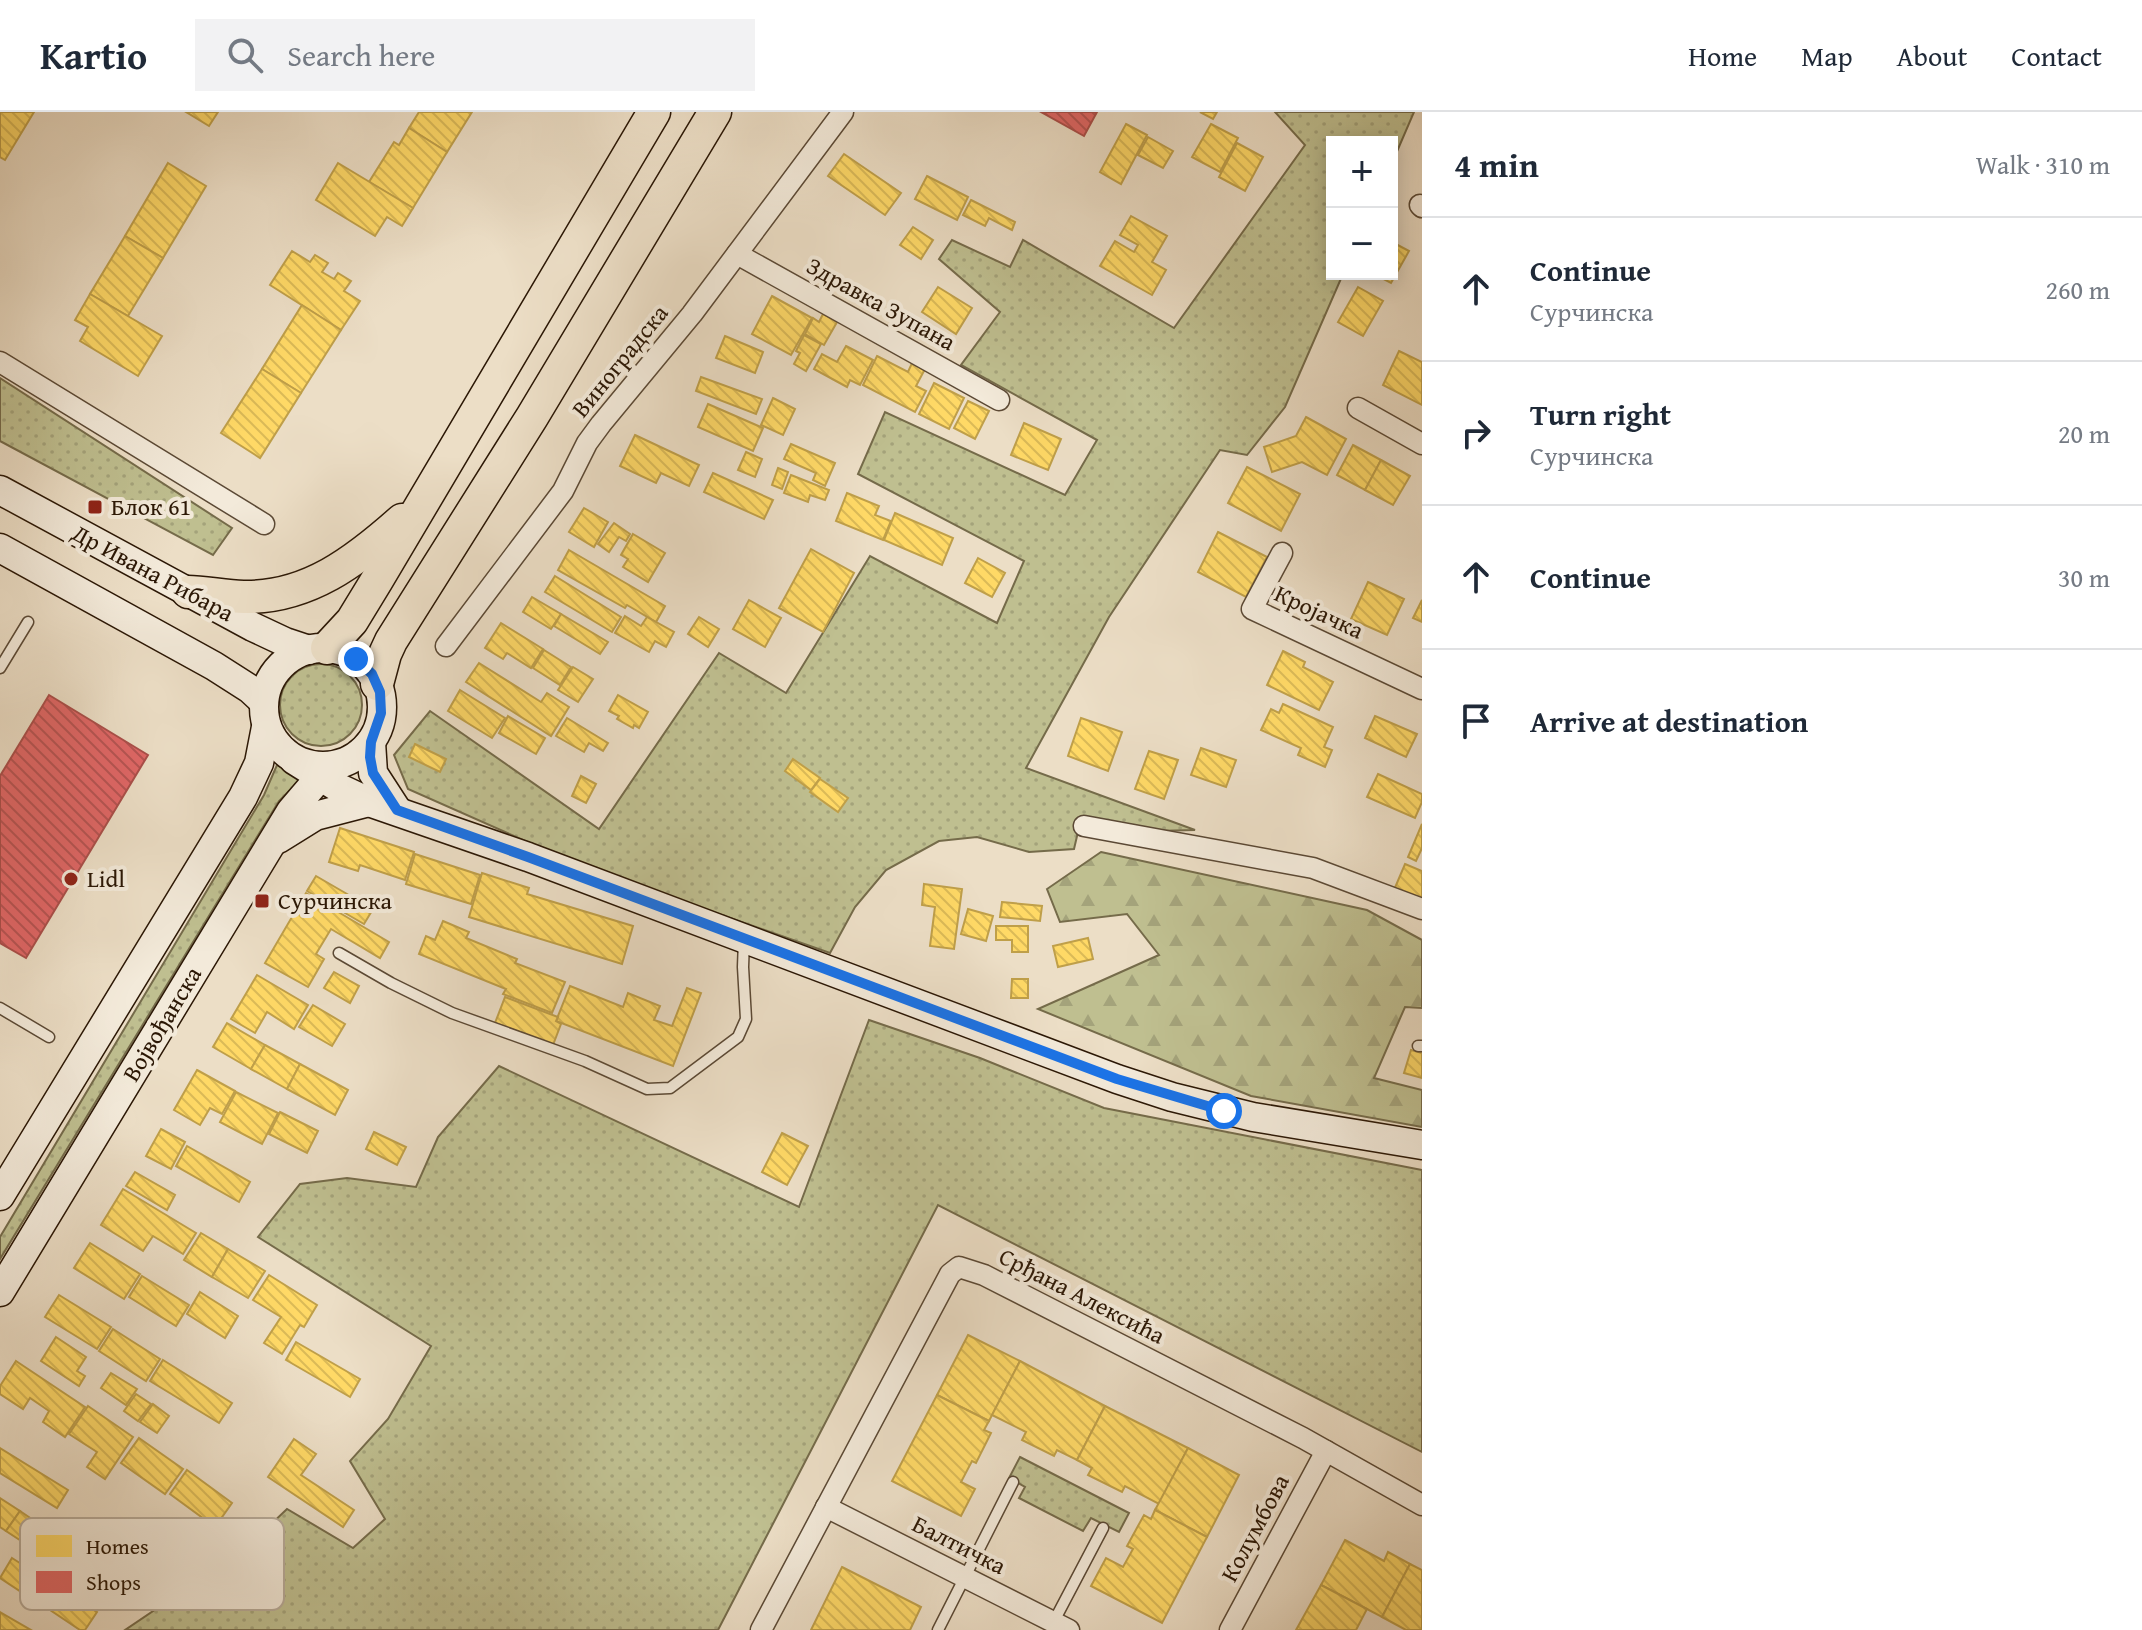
<!DOCTYPE html>
<meta charset="utf-8">
<style>
:root{--surface:#fff;--page:#f2f2f3;--text:#1f2937;--muted:#747a83;--line:#e0e1e3}
body{margin:0;font-family:"Gentium Book Plus",serif;background:var(--page);color:var(--text)}
.controls{position:absolute;right:24px;top:24px;display:grid;overflow:hidden;border-radius:0px;box-shadow:0 4px 20px #0003}
.controls button{width:72px;height:72px;display:grid;place-items:center;padding:0;border:0;border-bottom:2px solid var(--line);background:var(--surface);color:var(--text);font:40px sans-serif}
.stop{position:absolute;width:24px;height:24px;margin:-18px;border:6px solid #1a73e8;border-radius:50%;background:#fff}
.stop.end{background:#1a73e8;border-color:#fff;box-shadow:0 2px 8px #0008}
.list{margin:0;padding:0;list-style:none}
h2{display:flex;justify-content:space-between;align-items:center;height:104px;margin:0;padding:0 32px;font-size:34px}
h2 small{font-size:26px;font-weight:400;color:var(--muted)}
.list li{display:grid;grid-template-columns:52px 1fr auto;gap:24px;align-items:center;box-sizing:border-box;height:144px;padding:0 32px;border-top:2px solid var(--line)}
.list b{display:block;font-size:30px;white-space:nowrap}
.list p{margin:0;font-size:26px;white-space:nowrap;color:var(--muted)}
.list em{font-size:26px;font-style:normal;color:var(--muted)}
.icon{flex:none;width:44px;height:44px;fill:none;stroke:currentColor;stroke-width:2;stroke-linecap:round;stroke-linejoin:round}
.map{position:relative;flex:none;width:1422px;height:1518px;overflow:hidden}
header{display:flex;align-items:center;gap:48px;box-sizing:border-box;height:112px;padding:0 40px;background:var(--surface);border-bottom:2px solid var(--line)}
header strong{font-size:38px}
nav{display:flex;gap:44px;margin-inline-start:auto;font-size:28px}
.search{width:560px;height:72px;background:var(--page);display:flex;align-items:center;gap:20px;box-sizing:border-box;padding:0 28px;border-radius:0px;color:var(--muted);font-size:30px}
main{display:flex}
aside{flex:1;background:var(--surface)}
.map>svg:first-child{display:block}
.green{fill:url(#green-dots);stroke:#756b4a;stroke-width:2}
.forest{fill:url(#forest-firs);stroke:#756b4a;stroke-width:2}
.homes{fill:url(#homes-back-hatch);stroke:#bf9f49;stroke-width:2}
.shops{fill:url(#shops-back-hatch);stroke:#aa4e49;stroke-width:2}
.lines{fill:none;stroke-linecap:round;stroke-linejoin:round}
.service-casing{stroke:#5b4935;stroke-width:13}
.minor-casing{stroke:#5b4935;stroke-width:23}
.secondary-casing{stroke:#2b1705;stroke-width:31}
.trunk-casing{stroke:#2b1705;stroke-width:35}
.service{stroke:#f3eada;stroke-width:10}
.minor{stroke:#f3eada;stroke-width:20}
.secondary{stroke:#f3eada;stroke-width:28}
.trunk{stroke:#ecdec6;stroke-width:32}
.route{stroke:#1a73e8;stroke-width:10}
.poi-dot{fill:#8f2418;stroke:#f3eada;stroke-width:3}
.labels{text-anchor:middle;stroke-width:8;stroke-linejoin:round;paint-order:stroke}
.street-label{font-size:24px;fill:#2b1705;stroke:#f3eada}
.poi-label{font-size:24px;fill:#2b1705;stroke:#f3eada;text-anchor:start}
.key{fill:#f3eada;stroke:#b7ab9a;stroke-width:2}
.key-label{font-size:22px;fill:#2b1705}
</style>
<header>
<strong>Kartio</strong>
<div class="search"><svg class="icon" aria-label="search" viewBox="0 0 24 24"><circle cx="10" cy="10" r="6"/><path d="M15 15l6 6"/></svg>Search here</div>
<nav><a>Home</a><a>Map</a><a>About</a><a>Contact</a></nav>
</header>
<main>
<div class="map">
<svg width="1422" height="1518" viewBox="0 0 1422 1518">
<defs>
<pattern id="green-dots" width="8" height="8" patternUnits="userSpaceOnUse" patternTransform="scale(2)"><rect width="8" height="8" fill="#bfbf90"/><path d="M2 2h.1M6 6h.1" fill="none" stroke="#a4a37b" stroke-width="1.8" stroke-linecap="round"/></pattern>
<pattern id="forest-firs" width="22" height="20" patternUnits="userSpaceOnUse" patternTransform="scale(2)"><rect width="22" height="20" fill="#bfbf90"/><path d="M5 1l3.5 6h-7zM16 11l3.5 6h-7z" fill="#a4a37b"/></pattern>
<pattern id="homes-back-hatch" width="6" height="6" patternUnits="userSpaceOnUse" patternTransform="scale(2)"><rect width="6" height="6" fill="#ffd966"/><path d="M-1 5l2 2M0 0l6 6M5-1l2 2" fill="none" stroke="#dbba57"/></pattern>
<pattern id="shops-back-hatch" width="6" height="6" patternUnits="userSpaceOnUse" patternTransform="scale(2)"><rect width="6" height="6" fill="#e06666"/><path d="M-1 5l2 2M0 0l6 6M5-1l2 2" fill="none" stroke="#b65352"/></pattern>
</defs>
<rect width="100%" height="100%" fill="#ecdec6"/>
<filter id="stains"><feTurbulence type="fractalNoise" baseFrequency=".0025" numOctaves="4"/><feColorMatrix values="0 0 0 0 .2 0 0 0 0 .09 0 0 0 0 .02 0 0 0 .5 -.17"/></filter>
<radialGradient id="worn" r=".72"><stop offset=".6" stop-color="#630" stop-opacity="0"/><stop offset="1" stop-color="#630" stop-opacity=".3"/></radialGradient>
<!-- green -->
<g class="green">
<path d="M1275,0H1414L1392,51V30H1332V162H1343L1285,295L1247,343L1220,338L1109,505L1026,656L1195,718L1155,719L1081,707L1074,737L1029,740L977,725L939,729L886,758L855,795L830,841L582,754L408,677L394,643L430,599L599,717L719,541L786,581L870,444L997,511L1024,449L858,362L885,300L1065,383L1097,328L961,253L1000,200L939,147L952,128L1010,155L1023,128L1174,216L1305,33Z"/>
<path d="M0,266L232,416L213,443L0,329Z"/>
<circle cx="321" cy="593" r="41"/>
<path d="M277,653L301,667L279,689L0,1147V1125L264,683Z"/>
<path d="M869,908L980,946L1104,996L1422,1058V1340L938,1093L718,1518H125L245,1437L287,1397L353,1436L385,1407L350,1349L388,1307L431,1234L258,1125L300,1072L347,1066L416,1075L438,1025L499,954L799,1095Z"/>
<path d="M1020,1345L1129,1401L1119,1420L1091,1406L1083,1419L1019,1386L1025,1375L1009,1366Z"/>
</g>
<!-- forest -->
<path class="forest" d="M1101,740L1367,798L1422,828V896L1405,895L1374,966L1422,978V1015L1251,984L1038,897L1159,843L1127,802L1060,810L1047,777Z"/>
<!-- homes -->
<g class="homes">
<path d="M0,0H34L5,48L0,45Z"/>
<path d="M186,0H218L209,14Z"/>
<path d="M419,0H472L447,40L409,16Z"/>
<path d="M1200,0H1217L1213,7Z"/>
<path d="M1126,12L1147,23L1121,72L1100,60Z"/>
<path d="M1211,12L1238,26L1220,60L1192,45Z"/>
<path d="M409,16L447,40L413,96L369,70L394,30L399,33Z"/>
<path d="M1148,25L1173,39L1163,56L1138,43Z"/>
<path d="M1237,31L1263,45L1245,79L1219,65Z"/>
<path d="M844,42L901,81L885,103L828,64Z"/>
<path d="M168,51L206,74L163,146L125,124Z"/>
<path d="M338,51L413,96L402,114L387,105L375,124L316,88Z"/>
<path d="M927,64L968,85L957,108L915,87Z"/>
<path d="M971,88L1015,110L1012,118L989,106L985,114L963,103Z"/>
<path d="M1131,104L1167,124L1152,150L1166,158L1152,183L1100,154L1115,129L1134,140L1138,133L1120,123Z"/>
<path d="M913,115L933,128L921,147L900,133Z"/>
<path d="M125,124L163,146L128,204L90,182Z"/>
<path d="M1392,130L1409,139L1391,171L1374,162H1392Z"/>
<path d="M292,139L310,150L315,143L328,151L322,160L334,167L338,161L351,169L344,179L360,189L341,218L270,173Z"/>
<path d="M938,175L972,196L956,222L922,200Z"/>
<path d="M1358,175L1383,189L1363,224L1338,210Z"/>
<path d="M90,182L162,224L138,264L80,229L88,215L75,208Z"/>
<path d="M772,184L812,206L791,243L752,222Z"/>
<path d="M302,193L341,218L301,281L262,257Z"/>
<path d="M823,202L837,210L824,233L805,222L813,206L819,210Z"/>
<path d="M804,223L821,232L806,259L794,252L800,241L796,239Z"/>
<path d="M725,224L763,240L755,261L716,246Z"/>
<path d="M846,234L873,248L860,273L850,268L847,275L814,257L822,242L837,250Z"/>
<path d="M1399,239L1422,250V293L1383,273Z"/>
<path d="M877,244L908,260L912,251L925,257L916,274L926,279L915,300L863,273Z"/>
<path d="M262,257L301,281L260,346L221,321Z"/>
<path d="M701,265L762,287L756,302L696,279Z"/>
<path d="M934,271L964,286L949,317L919,302Z"/>
<path d="M773,286L795,297L783,323L761,313Z"/>
<path d="M968,289L989,299L975,327L954,316Z"/>
<path d="M708,292L763,316L753,339L698,315Z"/>
<path d="M1306,305L1346,327L1327,363L1302,350L1272,360L1264,335L1296,324Z"/>
<path d="M1024,311L1061,327L1048,358L1011,343Z"/>
<path d="M635,323L699,353L689,374L661,361L656,371L620,354Z"/>
<path d="M791,332L835,351L825,374L813,368L816,361L784,347Z"/>
<path d="M1353,333L1381,348L1365,378L1337,363Z"/>
<path d="M746,340L762,347L755,365L738,358Z"/>
<path d="M1381,348L1410,364L1393,393L1365,378Z"/>
<path d="M1247,355L1300,382L1281,419L1228,391Z"/>
<path d="M778,356L788,360L782,377L772,373Z"/>
<path d="M713,361L773,388L764,407L704,380Z"/>
<path d="M791,363L829,378L825,388L810,383L808,390L784,381Z"/>
<path d="M847,381L879,394L875,403L891,409L883,428L836,409Z"/>
<path d="M584,396L608,410L594,435L569,420Z"/>
<path d="M895,401L953,426L942,453L884,428Z"/>
<path d="M614,411L630,422L626,429L619,425L609,440L598,432Z"/>
<path d="M1218,420L1267,445L1246,485L1198,460Z"/>
<path d="M633,422L665,441L648,470L623,455L628,447L621,443Z"/>
<path d="M811,437L854,461L823,520L779,496Z"/>
<path d="M569,438L665,494L656,510L627,493L625,496L558,458Z"/>
<path d="M978,446L1005,461L992,485L965,471Z"/>
<path d="M555,464L621,505L612,520L545,480Z"/>
<path d="M1368,470L1404,487L1387,523L1351,507Z"/>
<path d="M532,485L561,502L551,517L523,500Z"/>
<path d="M749,488L781,506L765,535L733,517Z"/>
<path d="M1422,488V510L1413,506Z"/>
<path d="M561,502L608,530L600,542L554,514Z"/>
<path d="M625,504L641,514L647,505L674,520L666,535L655,529L649,540L615,521Z"/>
<path d="M699,505L719,517L708,535L688,522Z"/>
<path d="M501,511L543,537L531,556L507,541L503,547L485,536Z"/>
<path d="M544,538L571,555L560,573L533,556Z"/>
<path d="M1283,539L1305,550L1303,555L1333,570L1319,598L1267,573Z"/>
<path d="M479,551L541,590L547,581L569,595L551,624L466,570Z"/>
<path d="M573,555L593,567L578,590L558,578Z"/>
<path d="M460,578L505,606L492,626L448,599Z"/>
<path d="M618,583L648,600L639,616L634,613L633,616L617,607L619,604L609,599Z"/>
<path d="M1283,592L1333,615L1324,635L1332,638L1325,655L1298,643L1301,636L1261,618L1271,597L1279,601Z"/>
<path d="M508,604L545,626L536,642L499,621Z"/>
<path d="M1375,604L1417,622L1406,645L1365,626Z"/>
<path d="M567,606L608,631L603,639L589,631L584,640L556,624Z"/>
<path d="M1081,606L1122,620L1108,659L1068,644Z"/>
<path d="M415,632L446,647L440,660L409,645Z"/>
<path d="M1201,636L1236,648L1226,675L1191,663Z"/>
<path d="M1149,639L1178,648L1164,687L1135,677Z"/>
<path d="M793,647L820,666L811,678L785,659Z"/>
<path d="M1378,662L1422,682V690L1415,706L1367,685Z"/>
<path d="M581,664L596,672L586,691L572,684Z"/>
<path d="M820,667L848,686L838,700L810,680Z"/>
<path d="M1422,712V736L1416,749L1408,745Z"/>
<path d="M340,716L414,740L405,768L360,753L358,759L329,750Z"/>
<path d="M415,742L480,763L471,792L406,772Z"/>
<path d="M1405,752L1422,759V789L1394,778Z"/>
<path d="M482,761L529,776L527,782L633,814L622,852L469,805Z"/>
<path d="M316,764L373,797L364,812L307,779Z"/>
<path d="M924,772L962,777L954,837L930,834L935,795L922,793Z"/>
<path d="M306,781L389,830L380,846L331,817L316,842L324,847L308,875L265,851Z"/>
<path d="M1002,790L1042,794L1040,809L1000,805Z"/>
<path d="M968,797L993,804L986,829L961,822Z"/>
<path d="M443,809L469,820L466,826L517,847L515,851L565,870L552,901L503,882L506,877L419,842L426,824L435,828Z"/>
<path d="M996,814H1028V840H1012V828H996Z"/>
<path d="M1088,826L1093,847L1058,855L1053,834Z"/>
<path d="M334,860L359,874L350,891L324,876Z"/>
<path d="M257,863L308,893L294,917L267,900L255,921L231,907Z"/>
<path d="M1012,867H1028V886H1011Z"/>
<path d="M570,874L623,895L628,881L660,894L654,908L672,914L687,876L701,881L673,954L556,909Z"/>
<path d="M505,885L558,905L556,909L561,912L553,933L495,911Z"/>
<path d="M313,893L345,912L332,934L299,915Z"/>
<path d="M227,911L265,933L251,957L213,935Z"/>
<path d="M265,933L300,952L287,977L251,957Z"/>
<path d="M1411,938L1422,941V966L1404,961Z"/>
<path d="M300,952L348,978L335,1003L287,977Z"/>
<path d="M197,958L235,979L222,1002L210,996L200,1013L174,998Z"/>
<path d="M236,980L278,1001L262,1032L220,1010Z"/>
<path d="M280,1000L318,1019L307,1041L269,1022Z"/>
<path d="M161,1017L185,1030L171,1057L146,1044Z"/>
<path d="M374,1020L406,1035L397,1053L366,1037Z"/>
<path d="M782,1021L808,1034L787,1073L762,1060Z"/>
<path d="M187,1034L250,1070L239,1090L176,1054Z"/>
<path d="M135,1060L175,1083L167,1098L126,1074Z"/>
<path d="M123,1077L196,1121L183,1142L153,1124L143,1139L101,1113Z"/>
<path d="M201,1121L228,1137L212,1165L184,1148Z"/>
<path d="M90,1131L140,1162L124,1187L74,1156Z"/>
<path d="M228,1137L265,1159L248,1186L212,1165Z"/>
<path d="M269,1163L317,1193L304,1215L300,1213L282,1242L264,1231L281,1205L253,1188Z"/>
<path d="M142,1164L189,1193L176,1214L129,1185Z"/>
<path d="M200,1180L238,1204L225,1226L187,1202Z"/>
<path d="M59,1183L111,1215L97,1237L45,1205Z"/>
<path d="M113,1217L160,1247L146,1269L99,1239Z"/>
<path d="M968,1223L1020,1249L989,1309L937,1283Z"/>
<path d="M56,1225L86,1245L77,1259L85,1264L79,1274L41,1249Z"/>
<path d="M296,1230L360,1267L350,1285L286,1248Z"/>
<path d="M163,1248L232,1291L219,1311L150,1269Z"/>
<path d="M16,1249L85,1295L65,1325L43,1310L49,1299L30,1286L23,1297L0,1282V1274Z"/>
<path d="M1020,1249L1105,1294L1077,1348L1057,1338L1054,1344L1022,1328L1026,1320L992,1303Z"/>
<path d="M111,1261L137,1277L126,1293L101,1276Z"/>
<path d="M136,1282L151,1292L138,1309L124,1299Z"/>
<path d="M937,1283L989,1309L984,1318L991,1321L976,1351L972,1349L961,1370L975,1377L961,1404L892,1369Z"/>
<path d="M153,1292L169,1304L157,1321L140,1310Z"/>
<path d="M88,1294L133,1325L105,1367L87,1355L97,1340L69,1322Z"/>
<path d="M1105,1294L1188,1336L1159,1392L1125,1374L1122,1380L1088,1363L1092,1356L1077,1348Z"/>
<path d="M139,1326L183,1357L165,1382L121,1351Z"/>
<path d="M294,1327L316,1342L301,1363L354,1398L343,1415L268,1365Z"/>
<path d="M0,1336L68,1378L57,1396L0,1361Z"/>
<path d="M1188,1336L1239,1363L1207,1425L1155,1398Z"/>
<path d="M187,1358L232,1391L215,1415L170,1382Z"/>
<path d="M0,1386L20,1399L6,1419L0,1415Z"/>
<path d="M1155,1398L1207,1425L1162,1511L1091,1474L1106,1446L1123,1455L1133,1437L1127,1434L1144,1403L1151,1407Z"/>
<path d="M20,1399L77,1438L64,1457L6,1419Z"/>
<path d="M1345,1428L1384,1449L1388,1440L1410,1452L1382,1505L1321,1473Z"/>
<path d="M12,1446L51,1471L38,1491L0,1466Z"/>
<path d="M1410,1452L1422,1458V1518H1406L1382,1505Z"/>
<path d="M842,1455L921,1495L910,1518H811Z"/>
<path d="M54,1472L97,1500L85,1518H80L41,1492Z"/>
<path d="M1321,1473L1367,1497L1356,1518H1296Z"/>
<path d="M0,1500L31,1518H0Z"/>
</g>
<!-- shops -->
<g class="shops">
<path d="M1041,0H1097L1084,24Z"/>
<path d="M49,583L148,643L26,846L0,831V664Z"/>
</g>
<g class="lines">
<defs>
<g id="service">
<path d="M0,556L28,510"/>
<path d="M339,841L391,871L452,901L585,949L647,977L670,976L738,925L746,907L743,855L744,828"/>
<path d="M0,896L49,925"/>
<path d="M1418,934H1422"/>
<path d="M1052,1513L1103,1416"/>
<path d="M938,1518L1013,1370"/>
</g>
<g id="minor">
<path d="M1420,93L1422,95"/>
<path d="M737,142L999,288"/>
<path d="M0,250L264,412"/>
<path d="M1358,296L1422,332"/>
<path d="M1282,441L1252,497L1422,577"/>
<path d="M446,534L563,379L587,331L601,312L692,202L843,0"/>
<path d="M1084,714L1313,756L1422,797"/>
<path d="M826,1395L1069,1518"/>
<path d="M761,1518L950,1162L959,1155L984,1163L1303,1326L1422,1393"/>
<path d="M1230,1518L1326,1339"/>
</g>
<g id="secondary">
<path d="M0,378L253,515L285,530L309,538"/>
<path d="M0,436L214,554L250,577L264,590"/>
<circle cx="323" cy="595" r="59"/>
<path d="M371,630L373,661L397,698"/>
<path d="M294,648L337,675L369,690L528,745L1117,967L1172,985L1253,1005L1422,1033"/>
<path d="M278,727L315,704L369,690"/>
<path d="M0,1084L243,685L259,651L266,615"/>
<path d="M0,1180L291,699L320,665L333,655"/>
</g>
<g id="trunk">
<path d="M188,480C206,480 225,485 244,485C308,486 356,449 402,408"/>
<path d="M327,536L352,509L377,468L654,0"/>
<path d="M377,572L385,542L391,529L532,305L715,0"/>
</g>
</defs>
<!-- service casing -->
<use href="#service" class="service-casing"/>
<!-- minor casing -->
<use href="#minor" class="minor-casing"/>
<!-- secondary casing -->
<use href="#secondary" class="secondary-casing"/>
<!-- trunk casing -->
<use href="#trunk" class="trunk-casing"/>
<!-- service -->
<use href="#service" class="service"/>
<!-- minor -->
<use href="#minor" class="minor"/>
<!-- secondary -->
<use href="#secondary" class="secondary"/>
<!-- trunk -->
<use href="#trunk" class="trunk"/>
</g>
<g class="lines">
<!-- route -->
<path class="route" d="M356,547L372,562L380,580L381,601L371,630L370,645L373,661L397,698L528,745L1117,967L1224,999"/>
</g>
<!-- markers -->
<g class="poi-dot">
<rect x="87" y="387" width="16" height="16" rx="4"/>
<circle cx="71" cy="767" r="8"/>
<rect x="254" y="781" width="16" height="16" rx="4"/>
</g>
<g class="labels">
<!-- street labels -->
<g class="street-label">
<text transform="translate(881 192) rotate(29)" y="8">Здравка Зупана</text>
<text transform="translate(620 249) rotate(-51)" y="8">Виноградска</text>
<text transform="translate(153 461) rotate(28)" y="8">Др Ивана Рибара</text>
<text transform="translate(1319 500) rotate(25)" y="8">Кројачка</text>
<text transform="translate(162 912) rotate(-59)" y="8">Војвођанска</text>
<text transform="translate(1082 1184) rotate(27)" y="8">Срђана Алексића</text>
<text transform="translate(1255 1416) rotate(-62)" y="8">Колумбова</text>
<text transform="translate(959 1433) rotate(27)" y="8">Балтичка</text>
</g>
<!-- poi labels -->
<g class="poi-label">
<text x="111" y="403">Блок 61</text>
<text x="87" y="775">Lidl</text>
<text x="278" y="797">Сурчинска</text>
</g>
</g>
<!-- legend -->
<rect x="20" y="1406" width="264" height="92" rx="12" class="key"/>
<rect x="36" y="1423" width="36" height="22" fill="#ffd966"/>
<rect x="36" y="1459" width="36" height="22" fill="#e06666"/>
<g class="key-label">
<text x="86" y="1442">Homes</text>
<text x="86" y="1478">Shops</text>
</g>
<rect width="100%" height="100%" filter="url(#stains)"/>
<rect width="100%" height="100%" fill="url(#worn)"/>
</svg>
<div class="controls">
<button>+</button>
<button>−</button>
</div>
<div class="stop" style="left:1224px;top:999px"></div>
<div class="stop end" style="left:356px;top:547px"></div>
</div>
<aside>
<h2>4 min<small>Walk · 310 m</small></h2>
<ul class="list">
<li><svg class="icon" aria-label="ahead" viewBox="0 0 24 24"><path d="M12 20V5M6 11l6-6 6 6"/></svg><div><b>Continue</b><p>Сурчинска</p></div><em>260 m</em></li>
<li><svg class="icon" aria-label="right" viewBox="0 0 24 24"><path d="M7 20v-9h11M14 6l5 5-5 5"/></svg><div><b>Turn right</b><p>Сурчинска</p></div><em>20 m</em></li>
<li><svg class="icon" aria-label="ahead" viewBox="0 0 24 24"><path d="M12 20V5M6 11l6-6 6 6"/></svg><div><b>Continue</b></div><em>30 m</em></li>
<li><svg class="icon" aria-label="arrive" viewBox="0 0 24 24"><path d="M6 21V4h12l-3 4 3 4H6"/></svg><div><b>Arrive at destination</b></div></li>
</ul>
</aside>
</main>
